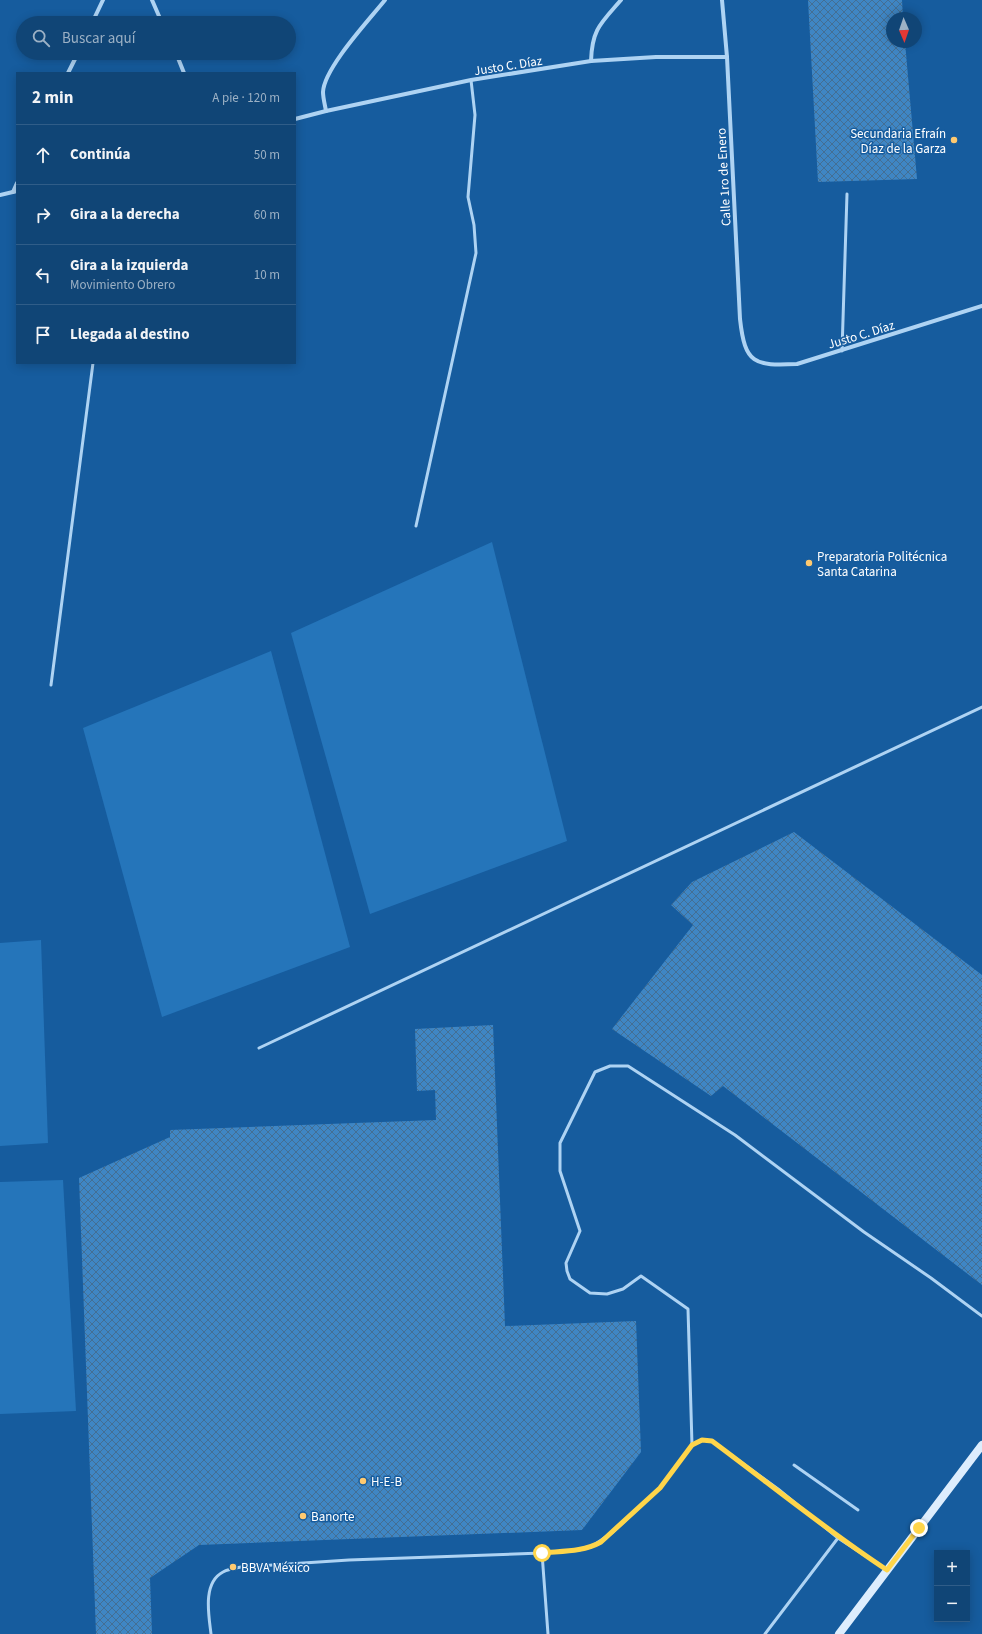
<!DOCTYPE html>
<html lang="es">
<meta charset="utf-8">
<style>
:root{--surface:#104576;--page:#194c7b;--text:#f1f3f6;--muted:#9cb1c5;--line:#305d88}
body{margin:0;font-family:"Source Sans 3",sans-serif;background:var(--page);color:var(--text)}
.controls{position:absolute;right:12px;bottom:12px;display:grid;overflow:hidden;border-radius:0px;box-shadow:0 2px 10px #0003}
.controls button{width:36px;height:36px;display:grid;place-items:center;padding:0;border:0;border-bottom:1px solid var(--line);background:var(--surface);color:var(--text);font:20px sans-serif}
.compass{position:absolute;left:886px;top:12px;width:36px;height:36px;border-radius:50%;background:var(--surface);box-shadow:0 2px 10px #0003;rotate:178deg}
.stop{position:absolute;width:12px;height:12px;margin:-9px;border:3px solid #ffd54a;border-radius:50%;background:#fff}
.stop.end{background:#ffd54a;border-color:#fff;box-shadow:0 1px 4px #0008}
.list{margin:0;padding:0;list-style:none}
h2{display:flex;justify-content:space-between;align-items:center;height:52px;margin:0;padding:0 16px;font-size:17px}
h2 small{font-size:13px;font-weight:400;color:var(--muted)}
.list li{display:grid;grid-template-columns:26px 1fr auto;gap:12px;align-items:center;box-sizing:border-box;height:60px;padding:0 16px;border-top:1px solid var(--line)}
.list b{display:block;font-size:15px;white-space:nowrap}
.list p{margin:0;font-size:13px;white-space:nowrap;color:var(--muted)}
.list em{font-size:13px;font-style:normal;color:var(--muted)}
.icon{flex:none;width:22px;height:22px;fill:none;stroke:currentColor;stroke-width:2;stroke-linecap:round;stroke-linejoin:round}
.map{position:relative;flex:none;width:982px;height:1634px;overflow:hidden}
.search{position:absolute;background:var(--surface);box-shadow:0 2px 10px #0003;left:16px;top:16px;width:280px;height:44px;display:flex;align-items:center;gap:10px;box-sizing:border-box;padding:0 14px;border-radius:22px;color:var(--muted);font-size:15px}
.panel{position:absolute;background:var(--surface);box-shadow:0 2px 10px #0003;left:16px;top:72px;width:280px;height:292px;border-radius:0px}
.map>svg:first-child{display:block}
.park{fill:#2575ba}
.building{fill:url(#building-cross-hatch)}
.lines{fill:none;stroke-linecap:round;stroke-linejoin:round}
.lane{stroke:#aed3f3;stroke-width:3}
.street{stroke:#aed3f3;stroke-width:4}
.secondary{stroke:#ddedfd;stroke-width:8}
.route{stroke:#ffd54a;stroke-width:5}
.poi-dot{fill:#ffca70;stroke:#165c9e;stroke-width:1.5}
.labels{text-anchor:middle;stroke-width:3;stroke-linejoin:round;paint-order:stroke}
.street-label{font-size:13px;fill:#fff;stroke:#165c9e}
.poi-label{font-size:13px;fill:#fff;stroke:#165c9e;text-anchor:start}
</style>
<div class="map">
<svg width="982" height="1634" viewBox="0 0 982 1634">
<defs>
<pattern id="building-cross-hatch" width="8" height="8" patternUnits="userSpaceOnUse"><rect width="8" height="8" fill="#3f86c4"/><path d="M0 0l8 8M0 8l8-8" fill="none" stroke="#446f94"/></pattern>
</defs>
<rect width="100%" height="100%" fill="#165c9e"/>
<!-- park -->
<g class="park">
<path d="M492,542L567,841L370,914L291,633Z"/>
<path d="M271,651L350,947L162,1017L83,728Z"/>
<path d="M41,940L48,1143L0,1146V943Z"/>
<path d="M63,1180L76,1411L0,1414V1182Z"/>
</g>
<!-- building -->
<g class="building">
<path d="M808,0H902L903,18H892V42H905L917,179L818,182Z"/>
<path d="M794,832L982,975V1285L723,1086L711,1096L612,1029L693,925L671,905L692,882Z"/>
<path d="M493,1025L505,1326L636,1321L641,1452L582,1530L199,1545L150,1578L152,1634H96L79,1178L170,1137V1130L436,1120L435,1090L417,1091L415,1029Z"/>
</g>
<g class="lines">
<!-- lane -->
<g class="lane">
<path d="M842,351L847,194"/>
<path d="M416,526L476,253L474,225L468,197L475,115L471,80"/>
<path d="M51,685L93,363"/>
<path d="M259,1048L982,707"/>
<path d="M692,1445L688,1309L641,1276L623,1289L607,1294L590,1293L570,1279L567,1271L566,1263L580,1231L560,1171V1143L595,1072L610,1066H628L735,1135L864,1232L931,1278L982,1316"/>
<path d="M794,1465L858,1510"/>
<path d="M542,1553L548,1634"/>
<path d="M211,1634C209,1616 202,1583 223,1572C228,1569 235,1568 241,1567L349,1560L542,1553L579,1550L591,1547L613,1532L660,1488L692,1445L702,1440L712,1441L778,1489L838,1538L887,1570"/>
<path d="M765,1634L838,1538"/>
</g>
<!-- street -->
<g class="street">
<path d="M152,0L162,23"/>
<path d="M722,0L727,57L740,319C745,364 754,366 797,364L982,306"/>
<path d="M92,23L103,0"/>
<path d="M176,53L184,73"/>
<path d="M591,61C592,29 601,23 621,0"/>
<path d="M68,73L78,53"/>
<path d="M326,111C325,105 323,98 323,92C324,68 369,20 385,0"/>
<path d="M295,119L326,111L471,80L591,61L656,57H727"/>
<path d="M13,192L17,183"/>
<path d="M0,195L17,191"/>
</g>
<!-- secondary -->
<path class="secondary" d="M839,1634L982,1445"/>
</g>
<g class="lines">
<!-- route -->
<path class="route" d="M542,1553C563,1551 583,1552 601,1542L660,1488L692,1445L702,1440L712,1441C770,1484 826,1530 887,1570L919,1528"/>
</g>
<!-- markers -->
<g class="poi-dot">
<circle cx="954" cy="140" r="4"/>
<circle cx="809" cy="563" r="4"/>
<circle cx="363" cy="1481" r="4"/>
<circle cx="303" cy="1516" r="4"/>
<circle cx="233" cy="1567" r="4"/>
</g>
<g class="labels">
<!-- street labels -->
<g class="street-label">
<text transform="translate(508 65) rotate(-9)" y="5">Justo C. Díaz</text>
<text transform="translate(723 177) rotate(-93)" y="5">Calle 1ro de Enero</text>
<text transform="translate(861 334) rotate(-17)" y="5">Justo C. Díaz</text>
</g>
<!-- poi labels -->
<g class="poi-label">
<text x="946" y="138" text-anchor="end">Secundaria Efraín<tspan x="946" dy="15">Díaz de la Garza</tspan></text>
<text x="817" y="561">Preparatoria Politécnica<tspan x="817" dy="15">Santa Catarina</tspan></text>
<text x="371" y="1486">H-E-B</text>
<text x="311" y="1521">Banorte</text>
<text x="241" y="1572">BBVA México</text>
</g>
</g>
</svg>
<div class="controls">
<button>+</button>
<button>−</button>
</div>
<svg class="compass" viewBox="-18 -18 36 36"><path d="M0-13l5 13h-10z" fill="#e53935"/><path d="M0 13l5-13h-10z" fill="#9cb1c5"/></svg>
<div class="stop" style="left:542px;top:1553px"></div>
<div class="stop end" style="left:919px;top:1528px"></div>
<div class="search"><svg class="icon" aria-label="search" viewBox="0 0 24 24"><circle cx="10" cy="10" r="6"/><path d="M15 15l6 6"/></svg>Buscar aquí</div>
<section class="panel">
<h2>2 min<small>A pie · 120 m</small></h2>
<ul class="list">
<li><svg class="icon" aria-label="ahead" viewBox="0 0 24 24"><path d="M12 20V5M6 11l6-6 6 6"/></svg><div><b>Continúa</b></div><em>50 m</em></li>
<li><svg class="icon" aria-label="right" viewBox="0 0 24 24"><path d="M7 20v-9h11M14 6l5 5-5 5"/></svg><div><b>Gira a la derecha</b></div><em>60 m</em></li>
<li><svg class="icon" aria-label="left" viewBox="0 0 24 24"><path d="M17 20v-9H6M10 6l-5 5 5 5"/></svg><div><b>Gira a la izquierda</b><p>Movimiento Obrero</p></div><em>10 m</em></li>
<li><svg class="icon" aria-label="arrive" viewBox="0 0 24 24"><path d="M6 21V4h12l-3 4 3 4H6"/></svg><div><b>Llegada al destino</b></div></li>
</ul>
</section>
</div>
